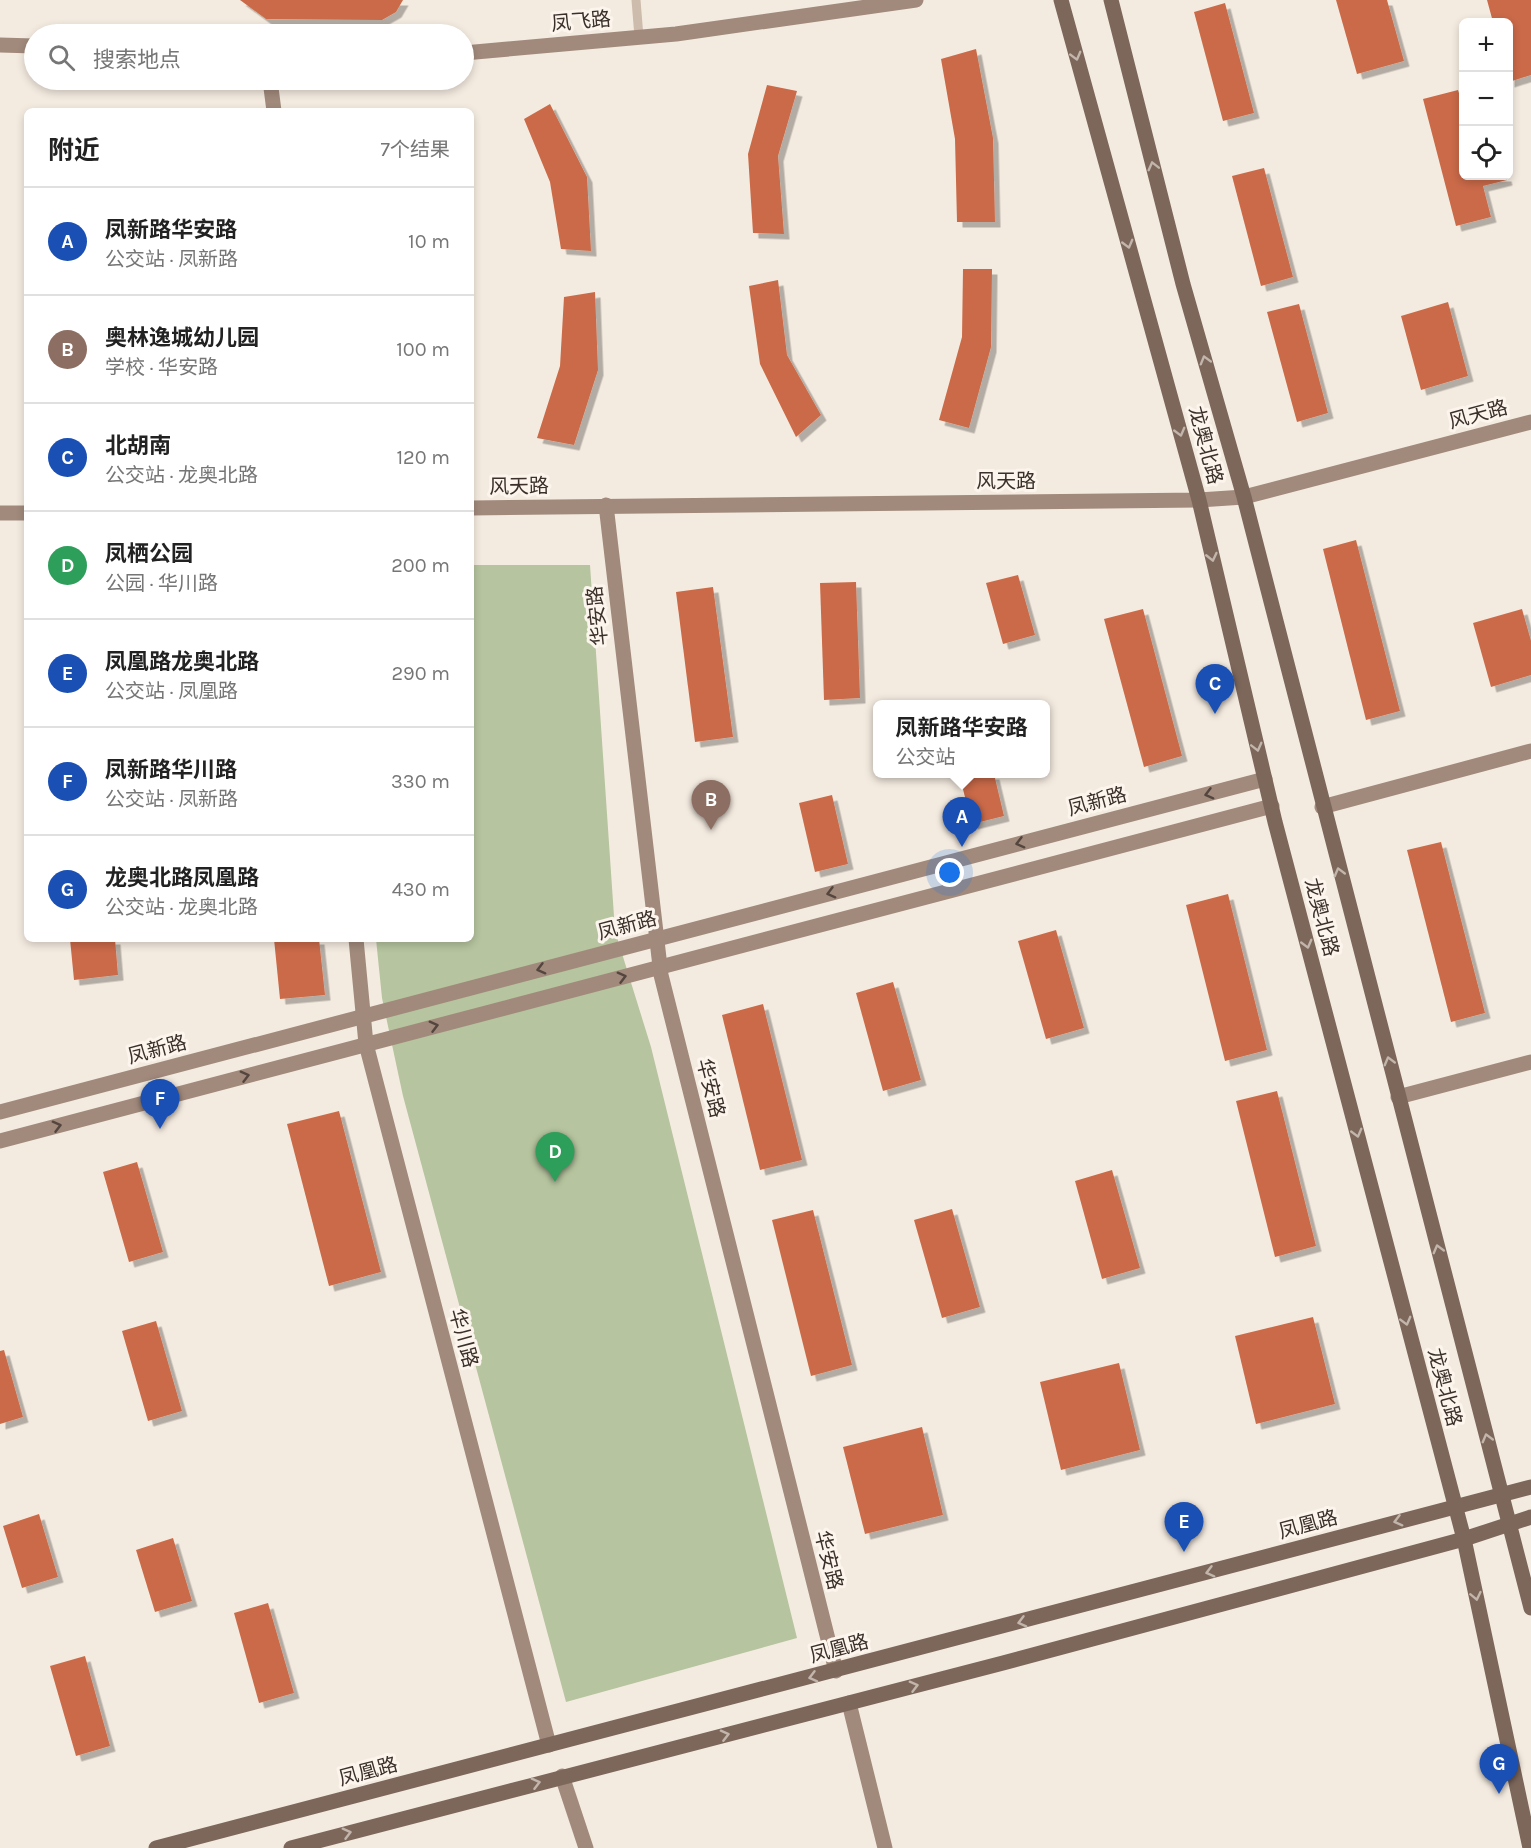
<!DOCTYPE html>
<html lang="zh">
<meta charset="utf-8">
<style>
:root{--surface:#fff;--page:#f6f6f6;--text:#222;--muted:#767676;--line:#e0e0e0;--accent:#2563eb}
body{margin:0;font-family:Karla,"Noto Sans SC",sans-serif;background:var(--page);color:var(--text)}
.controls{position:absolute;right:18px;top:18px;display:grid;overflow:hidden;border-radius:9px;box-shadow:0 3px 9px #0003}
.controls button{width:54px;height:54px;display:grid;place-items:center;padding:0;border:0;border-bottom:2px solid var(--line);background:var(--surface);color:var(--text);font:30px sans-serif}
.you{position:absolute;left:950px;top:873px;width:21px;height:21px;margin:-15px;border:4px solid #fff;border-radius:50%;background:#1a73e8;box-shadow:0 0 0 9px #1a73e833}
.badge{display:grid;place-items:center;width:39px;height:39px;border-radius:50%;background:var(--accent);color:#fff;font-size:20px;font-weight:700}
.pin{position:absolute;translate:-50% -50px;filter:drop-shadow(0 2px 3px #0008)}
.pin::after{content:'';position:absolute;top:32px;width:21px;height:18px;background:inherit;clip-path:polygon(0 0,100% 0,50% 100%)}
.popup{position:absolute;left:873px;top:700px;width:177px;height:78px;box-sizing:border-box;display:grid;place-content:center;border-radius:9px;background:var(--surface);filter:drop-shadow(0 2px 4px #0005);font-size:20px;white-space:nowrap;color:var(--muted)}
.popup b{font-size:22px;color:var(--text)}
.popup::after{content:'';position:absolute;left:50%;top:100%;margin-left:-12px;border:12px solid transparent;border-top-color:var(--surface)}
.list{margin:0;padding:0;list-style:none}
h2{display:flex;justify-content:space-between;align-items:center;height:78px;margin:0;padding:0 24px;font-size:26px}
h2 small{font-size:20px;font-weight:400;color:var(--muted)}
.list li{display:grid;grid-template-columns:39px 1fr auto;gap:18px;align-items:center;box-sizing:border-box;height:108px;padding:0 24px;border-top:2px solid var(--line)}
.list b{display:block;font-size:22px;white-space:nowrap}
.list p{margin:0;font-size:20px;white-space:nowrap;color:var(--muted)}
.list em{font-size:20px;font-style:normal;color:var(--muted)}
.icon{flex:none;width:33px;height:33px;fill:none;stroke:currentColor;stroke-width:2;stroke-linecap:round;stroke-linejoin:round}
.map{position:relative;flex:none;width:1531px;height:1848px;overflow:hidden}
.search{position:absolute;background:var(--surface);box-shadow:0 3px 9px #0003;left:24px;top:24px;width:450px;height:66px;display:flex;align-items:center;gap:15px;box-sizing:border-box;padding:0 21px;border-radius:33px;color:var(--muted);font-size:22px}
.panel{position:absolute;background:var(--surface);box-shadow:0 3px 9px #0003;left:24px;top:108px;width:450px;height:834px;border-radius:9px}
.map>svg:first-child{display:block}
.green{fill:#b6c49f}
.building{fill:#ca6b48;filter:url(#shadow)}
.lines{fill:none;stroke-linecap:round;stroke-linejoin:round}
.lane{stroke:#cdbbab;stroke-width:9}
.secondary{stroke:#a18a7c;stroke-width:15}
.primary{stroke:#7d675b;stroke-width:15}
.oneway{stroke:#c2b5ab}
.oneway2{stroke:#54463e}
.labels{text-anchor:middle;stroke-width:6;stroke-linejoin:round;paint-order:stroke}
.street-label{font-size:20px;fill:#3b302a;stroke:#fbf5ed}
</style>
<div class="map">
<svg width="1531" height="1848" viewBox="0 0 1531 1848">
<defs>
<filter id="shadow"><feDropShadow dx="5.5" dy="5.5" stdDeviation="0" flood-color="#0004"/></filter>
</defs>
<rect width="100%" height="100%" fill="#f4ebe0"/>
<!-- green -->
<path class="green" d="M471,565H590L615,931L651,1047L797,1638L566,1702L403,1096L382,998L376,939H471Z"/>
<!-- building -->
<g class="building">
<path d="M240,0H403L396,12L382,20L266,19Z"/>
<path d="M1336,0H1387L1404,61L1357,74Z"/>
<path d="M1487,0H1531V75L1509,82V22H1493Z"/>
<path d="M1225,3L1254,113L1223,121L1194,12Z"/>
<path d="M976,49L993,138L995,222H957L955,139L941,59Z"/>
<path d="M767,85L797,91L778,156L784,234L753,233L748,154Z"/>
<path d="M1458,90L1464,109V176H1506L1507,180L1483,186L1491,217L1456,226L1423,99Z"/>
<path d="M550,104L587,177L591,251L561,249L550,182L524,119Z"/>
<path d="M1264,168L1293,277L1261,286L1232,176Z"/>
<path d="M963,269H992L991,347L969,428L939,420L962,337Z"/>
<path d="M778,280L787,355L821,415L796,437L760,364L749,286Z"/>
<path d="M595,292L598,370L574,445L537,438L560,366L564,297Z"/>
<path d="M1448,302L1468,376L1421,390L1401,316Z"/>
<path d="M1299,304L1328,413L1297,422L1267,312Z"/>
<path d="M1356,540L1400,711L1366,720L1323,549Z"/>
<path d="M1018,575L1035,635L1003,644L986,583Z"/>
<path d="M856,582L860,698L824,700L820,583Z"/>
<path d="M713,587L733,737L695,742L676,592Z"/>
<path d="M1143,609L1182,756L1144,767L1104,619Z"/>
<path d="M1522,609L1531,641V675L1491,687L1473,623Z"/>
<path d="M959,774H994L1004,816L972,824Z"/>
<path d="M832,795L848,864L815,872L799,803Z"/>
<path d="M1441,842L1485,1013L1451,1022L1407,850Z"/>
<path d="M1228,894L1267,1050L1225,1061L1186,905Z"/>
<path d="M1056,930L1084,1028L1046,1039L1018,941Z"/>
<path d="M70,939H115L118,975L74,980Z"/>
<path d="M274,939H319L325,995L280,999Z"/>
<path d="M893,982L921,1080L883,1091L856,993Z"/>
<path d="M763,1004L802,1160L760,1170L722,1015Z"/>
<path d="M1277,1091L1316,1246L1275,1257L1236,1101Z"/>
<path d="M339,1111L381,1272L329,1286L287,1124Z"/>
<path d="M137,1162L163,1252L129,1262L103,1172Z"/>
<path d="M1112,1170L1140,1268L1102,1279L1075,1181Z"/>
<path d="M952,1209L980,1307L942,1318L914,1220Z"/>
<path d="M813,1210L852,1365L811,1376L772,1220Z"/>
<path d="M1313,1317L1335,1404L1256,1424L1235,1336Z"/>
<path d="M156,1321L182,1411L148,1421L122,1331Z"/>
<path d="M4,1350L23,1417L0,1424V1351Z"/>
<path d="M1119,1363L1140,1450L1061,1470L1040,1382Z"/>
<path d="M922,1427L943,1515L865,1534L843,1447Z"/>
<path d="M39,1514L58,1577L22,1588L3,1526Z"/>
<path d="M173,1538L192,1601L155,1612L136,1550Z"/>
<path d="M268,1603L294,1693L259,1703L234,1613Z"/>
<path d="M85,1656L110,1746L76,1756L50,1666Z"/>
</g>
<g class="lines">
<!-- lane -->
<path class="lane" d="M636,0L639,37"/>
<!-- secondary -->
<g class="secondary">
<path d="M0,45L34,46"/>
<path d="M464,53L676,34L916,0"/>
<path d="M270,80L274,111"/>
<path d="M606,505L661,975L836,1671"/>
<path d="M471,508L1199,500L1244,497L1531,422"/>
<path d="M0,513H27"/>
<path d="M1322,807L1531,751"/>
<path d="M356,939L366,1044L549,1745"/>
<path d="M1398,1097L1531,1062"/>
<path d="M0,1112L1265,779"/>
<path d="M0,1141L1272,806"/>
<path d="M849,1703L885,1848"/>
<path d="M562,1776L586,1848"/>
</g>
<!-- primary -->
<g class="primary">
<path d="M1061,0L1199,500L1275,822L1464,1539L1530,1848"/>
<path d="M1111,0L1183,284L1244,497L1531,1608"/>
<path d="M156,1848L1531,1487"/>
<path d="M291,1848L1003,1663L1464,1539L1531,1517"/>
</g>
</g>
<!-- one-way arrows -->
<defs><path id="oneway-chevron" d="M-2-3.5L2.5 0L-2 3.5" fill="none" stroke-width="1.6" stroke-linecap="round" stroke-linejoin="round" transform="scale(1.5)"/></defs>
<g class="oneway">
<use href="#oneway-chevron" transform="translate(1076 56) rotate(75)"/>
<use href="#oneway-chevron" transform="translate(1153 166) rotate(-104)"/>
<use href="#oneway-chevron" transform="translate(1128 244) rotate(75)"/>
<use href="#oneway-chevron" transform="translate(1205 360) rotate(-106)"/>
<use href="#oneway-chevron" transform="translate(1180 432) rotate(75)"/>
<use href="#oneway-chevron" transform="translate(1212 557) rotate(77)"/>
<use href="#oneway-chevron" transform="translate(1257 747) rotate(76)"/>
<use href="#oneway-chevron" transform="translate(1339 872) rotate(-105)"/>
<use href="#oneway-chevron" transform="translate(1307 944) rotate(75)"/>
<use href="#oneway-chevron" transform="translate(1389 1061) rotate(-105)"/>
<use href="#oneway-chevron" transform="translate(1357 1133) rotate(75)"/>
<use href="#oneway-chevron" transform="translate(1438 1249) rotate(-105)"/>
<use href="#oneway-chevron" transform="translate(1406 1321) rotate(75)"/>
<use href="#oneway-chevron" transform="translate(1487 1438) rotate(-105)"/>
<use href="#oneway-chevron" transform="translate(1398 1521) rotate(165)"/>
<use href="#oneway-chevron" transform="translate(1210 1572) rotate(165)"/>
<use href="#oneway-chevron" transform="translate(1476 1596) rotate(78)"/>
<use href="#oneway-chevron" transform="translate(1022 1622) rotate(165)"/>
<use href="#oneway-chevron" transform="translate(813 1677) rotate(165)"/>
<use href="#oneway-chevron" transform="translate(914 1686) rotate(-15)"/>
<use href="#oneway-chevron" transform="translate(725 1735) rotate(-14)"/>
<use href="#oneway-chevron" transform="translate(536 1783) rotate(-15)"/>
<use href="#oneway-chevron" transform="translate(347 1833) rotate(-15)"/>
</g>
<g class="oneway2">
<use href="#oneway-chevron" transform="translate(1209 794) rotate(165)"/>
<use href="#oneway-chevron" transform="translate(1020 843) rotate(165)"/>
<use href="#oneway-chevron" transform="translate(831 893) rotate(165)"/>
<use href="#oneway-chevron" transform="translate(541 969) rotate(165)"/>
<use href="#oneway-chevron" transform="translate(622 977) rotate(-15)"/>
<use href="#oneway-chevron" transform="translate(434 1026) rotate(-15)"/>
<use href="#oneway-chevron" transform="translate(245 1076) rotate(-15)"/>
<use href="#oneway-chevron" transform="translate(57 1126) rotate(-15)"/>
</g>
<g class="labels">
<!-- street labels -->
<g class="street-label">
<text transform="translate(581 21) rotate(-5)" y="7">凤飞路</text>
<text transform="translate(1478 414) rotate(-15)" y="7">风天路</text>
<text transform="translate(1206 445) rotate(75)" y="7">龙奥北路</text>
<text x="1006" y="488">风天路</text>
<text transform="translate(519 486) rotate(-1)" y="7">风天路</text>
<text transform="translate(597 616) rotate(-96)" y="7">华安路</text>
<text transform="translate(1097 801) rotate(-15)" y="7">凤新路</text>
<text transform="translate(1322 917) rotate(75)" y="7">龙奥北路</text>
<text transform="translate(627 925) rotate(-15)" y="7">凤新路</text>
<text transform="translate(157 1049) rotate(-15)" y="7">凤新路</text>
<text transform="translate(711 1088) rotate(76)" y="7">华安路</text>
<text transform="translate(464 1338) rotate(75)" y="7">华川路</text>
<text transform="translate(1445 1387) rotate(75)" y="7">龙奥北路</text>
<text transform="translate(1308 1524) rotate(-15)" y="7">凤凰路</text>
<text transform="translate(829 1560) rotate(76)" y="7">华安路</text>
<text transform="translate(839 1648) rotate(-15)" y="7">凤凰路</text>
<text transform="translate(368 1771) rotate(-15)" y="7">凤凰路</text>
</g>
</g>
</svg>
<div class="controls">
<button>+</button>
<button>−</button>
<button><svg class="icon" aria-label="locate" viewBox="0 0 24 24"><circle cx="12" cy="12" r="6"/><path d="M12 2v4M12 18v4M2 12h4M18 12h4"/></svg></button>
</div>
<div class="you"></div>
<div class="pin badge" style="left:962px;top:847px;background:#1a4fb4">A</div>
<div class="popup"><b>凤新路华安路</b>公交站</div>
<div class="pin badge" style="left:711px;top:830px;background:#8d6e63">B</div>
<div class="pin badge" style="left:1215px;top:714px;background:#1a4fb4">C</div>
<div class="pin badge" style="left:555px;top:1182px;background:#2e9e5b">D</div>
<div class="pin badge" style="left:1184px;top:1552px;background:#1a4fb4">E</div>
<div class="pin badge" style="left:160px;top:1129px;background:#1a4fb4">F</div>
<div class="pin badge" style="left:1499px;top:1794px;background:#1a4fb4">G</div>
<div class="search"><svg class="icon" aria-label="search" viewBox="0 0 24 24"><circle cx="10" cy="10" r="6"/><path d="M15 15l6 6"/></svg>搜索地点</div>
<section class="panel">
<h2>附近<small>7个结果</small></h2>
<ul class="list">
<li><span class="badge" style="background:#1a4fb4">A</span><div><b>凤新路华安路</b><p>公交站 · 凤新路</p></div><em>10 m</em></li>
<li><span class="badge" style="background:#8d6e63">B</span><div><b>奥林逸城幼儿园</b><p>学校 · 华安路</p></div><em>100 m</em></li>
<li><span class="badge" style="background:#1a4fb4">C</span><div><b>北胡南</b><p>公交站 · 龙奥北路</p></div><em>120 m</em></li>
<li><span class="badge" style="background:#2e9e5b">D</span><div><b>凤栖公园</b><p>公园 · 华川路</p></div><em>200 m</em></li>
<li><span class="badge" style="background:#1a4fb4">E</span><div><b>凤凰路龙奥北路</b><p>公交站 · 凤凰路</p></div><em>290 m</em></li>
<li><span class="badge" style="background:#1a4fb4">F</span><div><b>凤新路华川路</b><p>公交站 · 凤新路</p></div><em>330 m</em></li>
<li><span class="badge" style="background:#1a4fb4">G</span><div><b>龙奥北路凤凰路</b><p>公交站 · 龙奥北路</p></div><em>430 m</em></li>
</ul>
</section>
</div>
